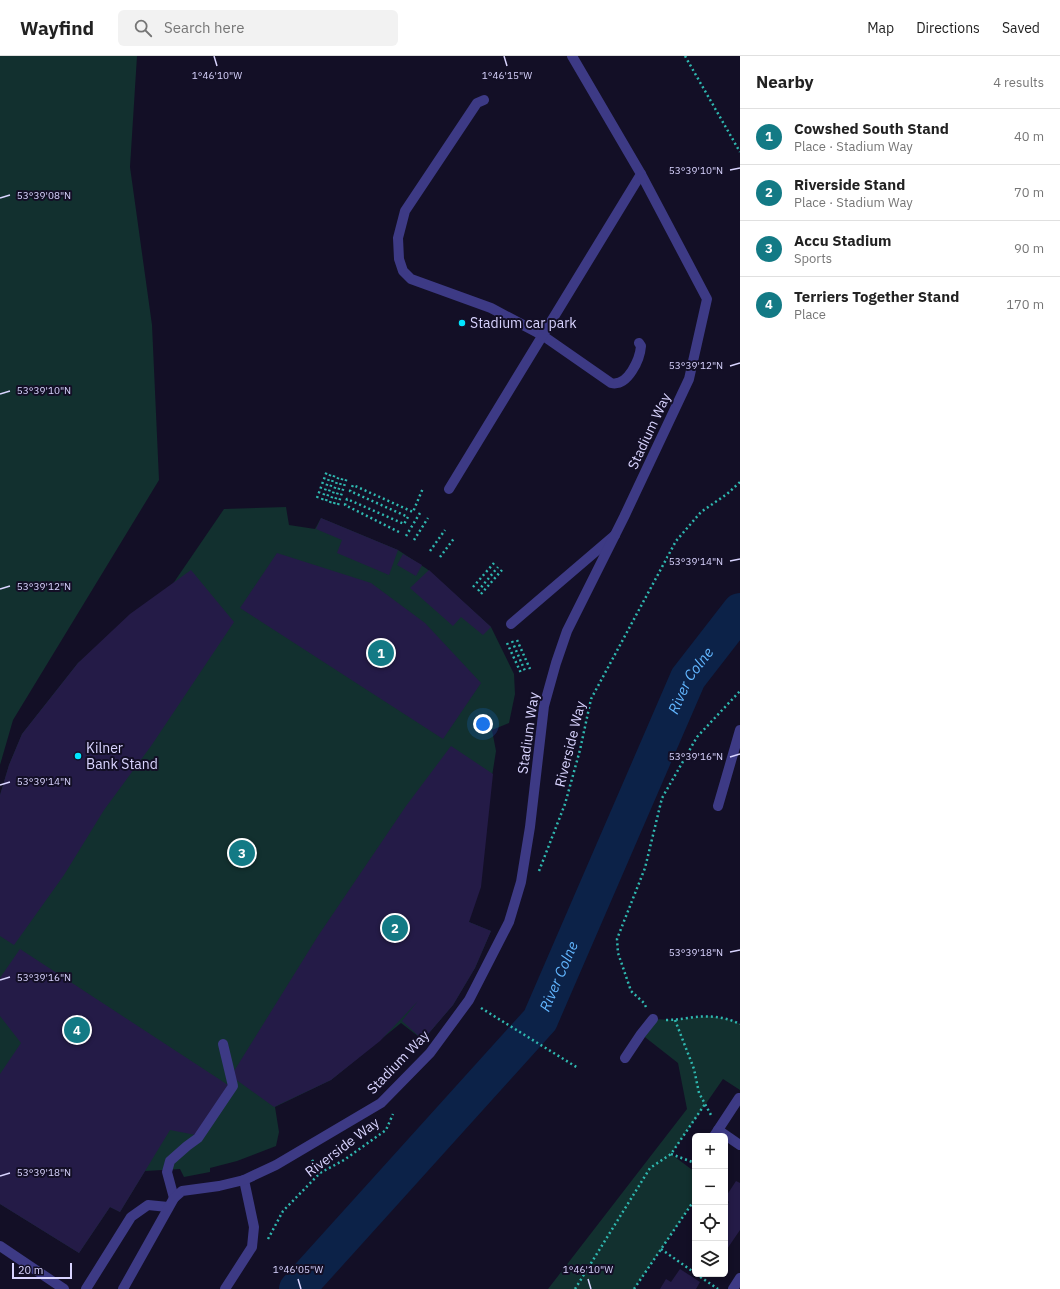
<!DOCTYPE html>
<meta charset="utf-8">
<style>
:root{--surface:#fff;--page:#f2f2f2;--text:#222;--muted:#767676;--line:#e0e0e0;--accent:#137a85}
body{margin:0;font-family:"IBM Plex Sans",sans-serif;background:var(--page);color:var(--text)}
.controls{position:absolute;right:12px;bottom:12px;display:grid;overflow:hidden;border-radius:6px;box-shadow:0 2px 6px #0003}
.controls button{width:36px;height:36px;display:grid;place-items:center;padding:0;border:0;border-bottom:1px solid var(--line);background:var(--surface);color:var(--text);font:20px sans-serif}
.scale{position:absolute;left:12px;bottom:10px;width:60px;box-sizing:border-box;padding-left:4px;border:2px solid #d9d4ff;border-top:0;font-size:11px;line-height:14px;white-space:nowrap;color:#d9d4ff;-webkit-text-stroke:3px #130f26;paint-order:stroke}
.you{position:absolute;left:483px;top:668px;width:14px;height:14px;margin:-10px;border:3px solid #fff;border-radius:50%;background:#1a73e8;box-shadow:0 0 0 6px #1a73e833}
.badge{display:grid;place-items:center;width:26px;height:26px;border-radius:50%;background:var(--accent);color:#fff;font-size:13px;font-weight:700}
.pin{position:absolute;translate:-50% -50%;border:2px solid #fff;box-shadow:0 1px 4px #0006}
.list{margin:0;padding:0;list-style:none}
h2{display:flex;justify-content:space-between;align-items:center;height:52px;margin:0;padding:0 16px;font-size:17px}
h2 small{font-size:13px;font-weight:400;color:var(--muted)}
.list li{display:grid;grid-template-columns:26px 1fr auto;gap:12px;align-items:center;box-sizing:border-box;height:56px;padding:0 16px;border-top:1px solid var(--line)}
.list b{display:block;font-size:15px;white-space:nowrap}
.list p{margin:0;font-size:13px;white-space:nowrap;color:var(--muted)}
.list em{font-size:13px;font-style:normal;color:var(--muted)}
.icon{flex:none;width:22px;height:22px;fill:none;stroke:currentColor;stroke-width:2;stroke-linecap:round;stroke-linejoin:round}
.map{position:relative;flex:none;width:740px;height:1233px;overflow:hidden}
header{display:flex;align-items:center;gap:24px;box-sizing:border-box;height:56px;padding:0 20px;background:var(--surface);border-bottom:1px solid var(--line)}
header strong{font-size:19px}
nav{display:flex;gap:22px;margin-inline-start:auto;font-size:14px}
.search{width:280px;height:36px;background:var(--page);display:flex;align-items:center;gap:10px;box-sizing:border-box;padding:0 14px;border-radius:6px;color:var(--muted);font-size:15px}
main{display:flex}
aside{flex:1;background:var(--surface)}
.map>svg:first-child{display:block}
.green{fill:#12302f}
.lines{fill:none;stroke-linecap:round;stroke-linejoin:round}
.river{stroke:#0c2248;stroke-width:36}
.building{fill:#241b47}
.path{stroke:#2fb8b0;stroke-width:2.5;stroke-dasharray:2 3;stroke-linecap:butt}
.service{stroke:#3d3a85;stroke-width:10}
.pedestrian{stroke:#3d3a85;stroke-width:10}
.minor{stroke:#3d3a85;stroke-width:10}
.ticks{fill:none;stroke:#d9d4ff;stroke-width:1.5}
.poi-dot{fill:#00e5ff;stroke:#130f26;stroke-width:1.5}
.labels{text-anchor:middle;stroke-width:4;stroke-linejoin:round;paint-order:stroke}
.poi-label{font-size:14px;fill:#d9d4ff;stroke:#130f26;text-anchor:start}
.street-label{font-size:14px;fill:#d9d4ff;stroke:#130f26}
.water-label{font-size:15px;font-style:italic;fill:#62b6ff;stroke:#130f26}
.ticks-label{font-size:10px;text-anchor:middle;fill:#d9d4ff;stroke:#130f26;stroke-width:4;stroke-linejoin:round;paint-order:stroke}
</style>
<header>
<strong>Wayfind</strong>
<div class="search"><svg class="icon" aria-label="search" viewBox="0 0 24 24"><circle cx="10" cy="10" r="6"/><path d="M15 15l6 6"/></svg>Search here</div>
<nav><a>Map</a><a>Directions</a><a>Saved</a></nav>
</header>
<main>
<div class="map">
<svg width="740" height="1233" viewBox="0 0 740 1233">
<rect width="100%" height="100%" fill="#130f26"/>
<!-- green -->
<g class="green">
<path d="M0,0H137L130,111L152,269L159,424L13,664L0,709Z"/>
<path d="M286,451L289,469L315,473L321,462L398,494L427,513L491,571L514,618L515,638L509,667L492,674L496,695L469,866L491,875L475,912L453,949L423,984L401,967L331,1024L275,1051L279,1076L276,1090L237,1105L210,1112V1116L184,1121L180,1113L145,1115L120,1156L110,1151L79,1197L0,1148V739L9,709L22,678L78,607L168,535L224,453Z"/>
<path d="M709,960L732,964L740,968V1034L723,1023L671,1098L695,1116V1143L634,1233H548L687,1053L678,1007L641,978L653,963L675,964Z"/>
</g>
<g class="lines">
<!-- river -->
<path class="river" id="s1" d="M297,1233L540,964L688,622L740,555"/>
</g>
<!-- building -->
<g class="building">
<path d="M321,462L398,494L389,519L337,497L342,484L316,473Z"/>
<path d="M277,497L371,527L425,567L481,627L443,683L240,552Z"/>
<path d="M403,498L422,509L416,520L397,509Z"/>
<path d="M191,514L234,566L151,690L104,754L64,819L14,889L0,880V739L9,709L22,678L78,607L130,558Z"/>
<path d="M429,514L491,571L483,579L461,561L453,570L410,532Z"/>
<path d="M451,690L493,718L481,831L469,866L491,875L475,912L453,949L423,984L402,965L418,945L380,985L331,1024L274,1051L231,1020L318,880L406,750Z"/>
<path d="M20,893L228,1029L196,1079L170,1074L120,1156L110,1151L79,1197L0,1148V1018L21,987L0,960V922Z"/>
<path d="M736,1125L740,1127V1174L725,1196V1153L729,1146L725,1142Z"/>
<path d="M680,1213L700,1226L696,1233H660L666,1223L671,1226Z"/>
</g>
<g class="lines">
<!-- path -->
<g class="path">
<path d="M685,0L740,96"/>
<path d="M317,442L327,415"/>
<path d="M322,444L331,416"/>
<path d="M326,445L335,417"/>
<path d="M330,447L339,419"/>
<path d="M334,448L343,420"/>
<path d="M338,449L347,421"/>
<path d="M399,476L345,449L347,443L404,468L408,461L350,435L353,429L413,456L423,432"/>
<path d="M406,480L420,457"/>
<path d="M414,484L428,462"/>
<path d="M430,495L445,474"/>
<path d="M440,501L455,481"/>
<path d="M473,531L494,507"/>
<path d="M478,535L498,511"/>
<path d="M481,538L502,514"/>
<path d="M517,584L530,613"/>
<path d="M512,585L525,615"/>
<path d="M507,587L521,617"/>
<path d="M539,815L565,748L580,694L591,643L676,485L701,456L727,438L740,426"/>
<path d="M646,951L644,947L631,935L618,897L617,883L645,812L662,742L697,681L740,635"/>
<path d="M481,952L578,1012"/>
<path d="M666,964C674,964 680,963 688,962C706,959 724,960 740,968"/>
<path d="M675,964L694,1013L699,1037L711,1059"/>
<path d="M671,1098L695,1107"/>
<path d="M312,1104L320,1117"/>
<path d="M268,1183L283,1155L320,1117L344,1104L386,1074L393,1058"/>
<path d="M661,1193L695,1217"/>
<path d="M696,1218L718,1233"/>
<path d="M575,1233L650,1112L671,1098L705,1048"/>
<path d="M634,1233L695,1143"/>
</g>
<!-- service -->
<g class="service">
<path d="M484,44L477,47L405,155L398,182L399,203L403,215L411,223L491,252L542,279L611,327C628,331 640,303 641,290L639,287"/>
<path d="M449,433L641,118"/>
<path d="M511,568L615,479"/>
<path d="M718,750L740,674"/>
<path d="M718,1074L739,1042"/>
<path d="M714,1080L718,1074L740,1089"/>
<path d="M174,1142L167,1116L170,1105L187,1090L198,1082L233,1030L223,988"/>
<path d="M0,1190L64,1233"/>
<path d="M86,1233L131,1161L148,1149L168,1151"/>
<path d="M225,1233L252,1191L254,1171L244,1124"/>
</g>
<!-- pedestrian -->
<path class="pedestrian" d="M625,1002L641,978L653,963"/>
<!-- minor -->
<g class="minor">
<path d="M123,1233L174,1142L182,1135L219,1130L244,1124L276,1109L381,1047L430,997L469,944L509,866L521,826L530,771L544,650L556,607L567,575L624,461L689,323L707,243L641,118L572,0"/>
<path d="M733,1233L740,1222"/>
</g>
</g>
<!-- ticks -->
<path class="ticks" d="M214,0L217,10M504,0L507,10M730,114L740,112M0,142L10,139M730,310L740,307M0,338L10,335M730,505L740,503M0,533L10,530M730,701L740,698M0,729L10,726M730,896L740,894M0,924L10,921M0,1120L10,1117M298,1223L301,1233M588,1223L591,1233"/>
<!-- markers -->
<g class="poi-dot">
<circle cx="462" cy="267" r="4"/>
<circle cx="78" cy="700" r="4"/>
</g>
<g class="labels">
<!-- poi labels -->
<g class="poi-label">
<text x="470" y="272">Stadium car park</text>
<text x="86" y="697">Kilner<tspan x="86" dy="16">Bank Stand</tspan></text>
</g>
<!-- street labels -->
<g class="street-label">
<text transform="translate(649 375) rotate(-65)" y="5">Stadium Way</text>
<text transform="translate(528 677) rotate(-82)" y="5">Stadium Way</text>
<text transform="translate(570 688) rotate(-76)" y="5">Riverside Way</text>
<text transform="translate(398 1006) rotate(-46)" y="5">Stadium Way</text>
<text transform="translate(342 1091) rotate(-37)" y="5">Riverside Way</text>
</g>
<!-- water labels -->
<g class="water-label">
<text dy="5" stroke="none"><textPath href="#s1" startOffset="734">River Colne</textPath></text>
<text dy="5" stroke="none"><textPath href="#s1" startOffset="410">River Colne</textPath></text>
</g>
</g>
<g class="ticks-label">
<text x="217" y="23">1°46'10"W</text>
<text x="507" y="23">1°46'15"W</text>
<text x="696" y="118">53°39'10"N</text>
<text x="44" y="143">53°39'08"N</text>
<text x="696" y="313">53°39'12"N</text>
<text x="44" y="338">53°39'10"N</text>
<text x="696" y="509">53°39'14"N</text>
<text x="44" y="534">53°39'12"N</text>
<text x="696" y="704">53°39'16"N</text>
<text x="44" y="729">53°39'14"N</text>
<text x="696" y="900">53°39'18"N</text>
<text x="44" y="925">53°39'16"N</text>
<text x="44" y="1120">53°39'18"N</text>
<text x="298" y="1217">1°46'05"W</text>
<text x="588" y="1217">1°46'10"W</text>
</g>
</svg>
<div class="controls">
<button>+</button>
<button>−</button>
<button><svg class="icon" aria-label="locate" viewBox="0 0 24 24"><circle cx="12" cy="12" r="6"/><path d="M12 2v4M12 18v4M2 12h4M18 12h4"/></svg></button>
<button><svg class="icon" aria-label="layers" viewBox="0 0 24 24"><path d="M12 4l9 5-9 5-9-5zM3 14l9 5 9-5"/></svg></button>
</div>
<div class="scale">20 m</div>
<div class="you"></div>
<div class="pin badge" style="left:381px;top:597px">1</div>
<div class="pin badge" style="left:395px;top:872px">2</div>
<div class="pin badge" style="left:242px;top:797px">3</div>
<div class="pin badge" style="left:77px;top:974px">4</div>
</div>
<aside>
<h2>Nearby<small>4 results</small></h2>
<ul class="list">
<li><span class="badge">1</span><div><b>Cowshed South Stand</b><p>Place · Stadium Way</p></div><em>40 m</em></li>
<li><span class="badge">2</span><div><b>Riverside Stand</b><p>Place · Stadium Way</p></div><em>70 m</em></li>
<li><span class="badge">3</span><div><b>Accu Stadium</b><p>Sports</p></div><em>90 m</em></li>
<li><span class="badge">4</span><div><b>Terriers Together Stand</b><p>Place</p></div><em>170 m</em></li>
</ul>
</aside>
</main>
